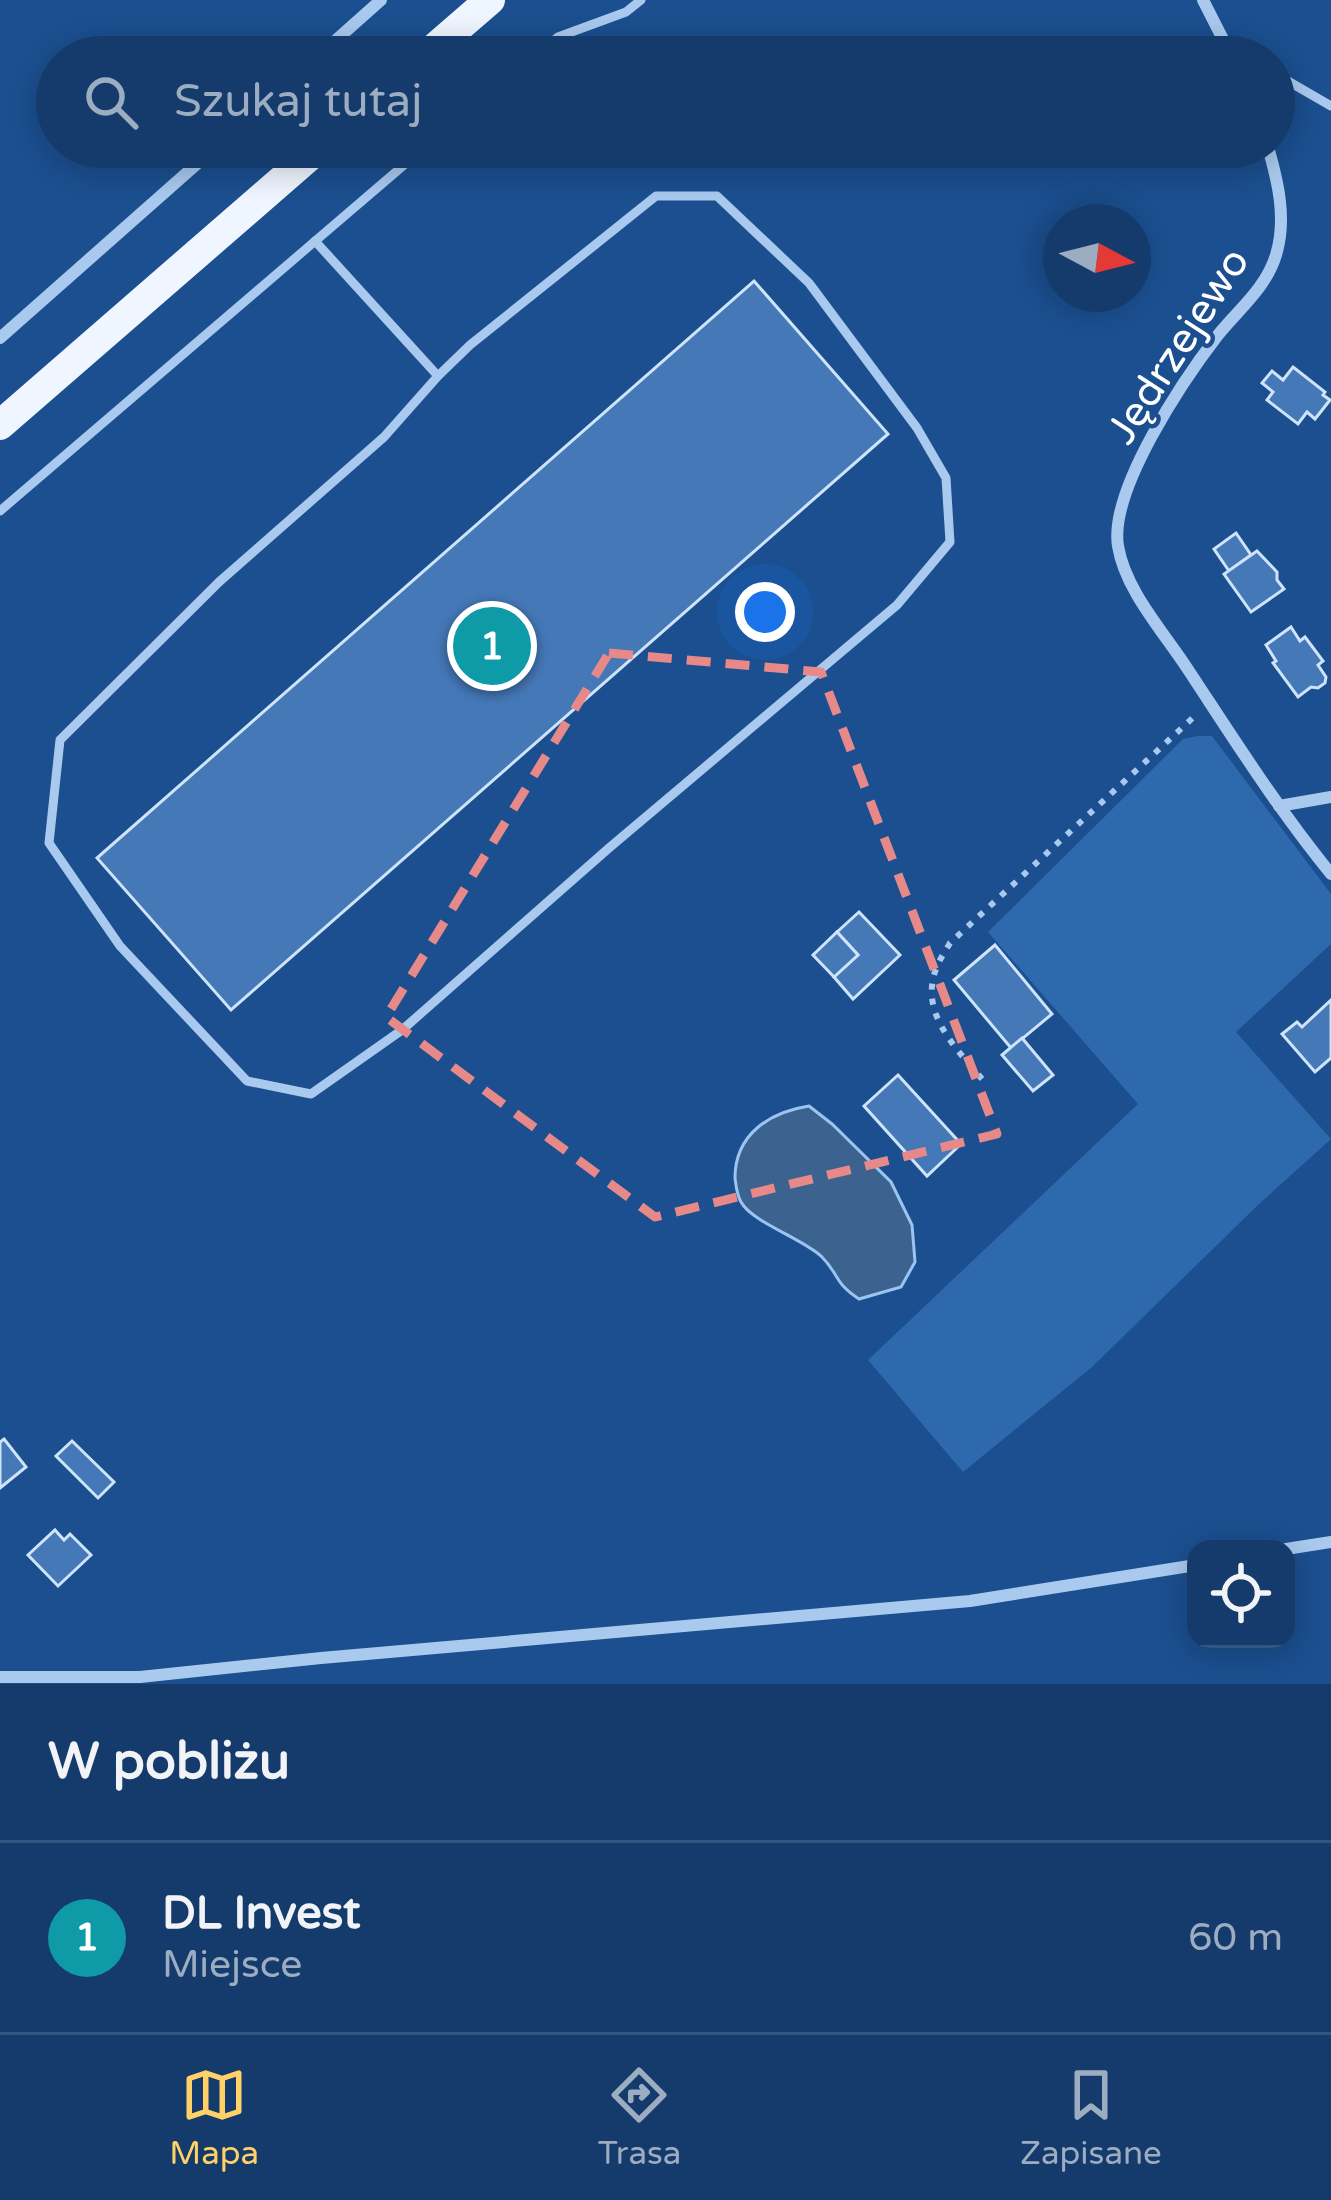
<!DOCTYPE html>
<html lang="pl">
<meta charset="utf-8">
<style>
:root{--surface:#143b6b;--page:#1d4271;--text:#f1f3f6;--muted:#9dadc1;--line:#33557e;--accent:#ffd166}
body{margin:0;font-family:"Varela Round",sans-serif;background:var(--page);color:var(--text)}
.controls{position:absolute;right:36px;bottom:36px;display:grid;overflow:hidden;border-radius:24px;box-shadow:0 6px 30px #0003}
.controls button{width:108px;height:108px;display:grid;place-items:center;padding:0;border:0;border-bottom:3px solid var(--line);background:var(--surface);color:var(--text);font:60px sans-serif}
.compass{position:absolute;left:1043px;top:204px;width:108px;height:108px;border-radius:50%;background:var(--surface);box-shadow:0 6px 30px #0003;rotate:97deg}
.you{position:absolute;left:765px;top:612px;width:42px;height:42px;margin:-30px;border:9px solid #fff;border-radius:50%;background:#1a73e8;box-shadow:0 0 0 18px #1a73e833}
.badge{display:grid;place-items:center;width:78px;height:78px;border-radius:50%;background:var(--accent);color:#fff;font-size:39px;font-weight:700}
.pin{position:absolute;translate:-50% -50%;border:6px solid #fff;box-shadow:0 3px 12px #0006}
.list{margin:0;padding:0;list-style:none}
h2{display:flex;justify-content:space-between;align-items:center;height:156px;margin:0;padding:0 48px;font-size:51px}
h2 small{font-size:39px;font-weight:400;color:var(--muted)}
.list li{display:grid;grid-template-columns:78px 1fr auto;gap:36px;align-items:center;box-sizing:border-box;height:192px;padding:0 48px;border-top:3px solid var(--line)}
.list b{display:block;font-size:45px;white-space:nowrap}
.list p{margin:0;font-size:39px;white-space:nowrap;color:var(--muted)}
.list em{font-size:39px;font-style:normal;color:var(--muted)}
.icon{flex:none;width:66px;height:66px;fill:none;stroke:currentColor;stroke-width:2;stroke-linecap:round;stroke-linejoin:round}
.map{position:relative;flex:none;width:1331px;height:1684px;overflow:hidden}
.search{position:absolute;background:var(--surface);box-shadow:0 6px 30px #0003;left:36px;right:36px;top:36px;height:132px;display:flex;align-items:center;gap:30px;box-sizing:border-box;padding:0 42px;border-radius:66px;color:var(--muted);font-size:45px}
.sheet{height:348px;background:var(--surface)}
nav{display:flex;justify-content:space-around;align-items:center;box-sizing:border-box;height:168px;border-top:3px solid var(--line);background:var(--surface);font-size:33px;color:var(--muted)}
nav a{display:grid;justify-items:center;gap:6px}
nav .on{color:var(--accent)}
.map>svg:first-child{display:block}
.green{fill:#2e69ad}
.water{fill:#3c6290;stroke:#9cc4f0;stroke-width:3}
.building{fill:#4478b7;stroke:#cfe3fa;stroke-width:3}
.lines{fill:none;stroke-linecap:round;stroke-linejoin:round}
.path{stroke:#a9c9ee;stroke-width:6;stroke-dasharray:6 9;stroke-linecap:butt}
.lane{stroke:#a9c9ee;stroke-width:9}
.street{stroke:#a9c9ee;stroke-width:12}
.primary{stroke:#f0f6ff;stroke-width:30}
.marked{fill:none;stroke:#e88989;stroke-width:9;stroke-dasharray:24 15;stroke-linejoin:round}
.labels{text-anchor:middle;stroke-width:9;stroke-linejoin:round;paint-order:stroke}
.street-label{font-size:42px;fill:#fff;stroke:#1b4f8f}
</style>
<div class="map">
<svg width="1331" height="1684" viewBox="0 0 1331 1684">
<rect width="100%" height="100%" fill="#1b4f8f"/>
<!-- green -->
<path class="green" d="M1198,736H1212L1331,894V944L1236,1032L1331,1139L1259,1204L1092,1367L963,1472L868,1360L1138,1104L988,932L1183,739Z"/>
<!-- water -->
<path class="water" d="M809,1106L832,1124L891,1182L912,1225L915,1262L901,1287L859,1299C834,1283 839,1274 822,1257C805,1240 757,1224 743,1205C737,1198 736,1186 735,1178C735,1134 770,1112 809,1106Z"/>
<!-- building -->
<g class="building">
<path d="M754,281L888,434L231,1010L97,858Z"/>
<path d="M1293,367L1325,392L1323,395L1330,400L1315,419L1307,412L1298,424L1267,400L1273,392L1262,383L1272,371L1283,380Z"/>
<path d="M1236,533L1251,555L1229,571L1214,549Z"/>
<path d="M1257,551L1277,572V580L1284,589L1251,612L1224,574Z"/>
<path d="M1291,627L1300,641L1305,637L1323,661L1318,665L1326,677L1325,683L1318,688L1311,687L1298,697L1273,663L1276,661L1266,645Z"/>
<path d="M859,912L900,955L853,999L834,977L858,955L837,932Z"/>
<path d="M837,932L858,955L834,977L813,955Z"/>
<path d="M995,945L1052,1014L1011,1048L954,980Z"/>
<path d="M1331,1000V1058L1315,1072L1282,1034L1297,1022L1302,1027Z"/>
<path d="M1022,1038L1053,1075L1033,1091L1002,1055Z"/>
<path d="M898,1075L961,1144L927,1176L864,1106Z"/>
<path d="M4,1439L26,1467L0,1488V1442Z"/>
<path d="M72,1441L114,1482L98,1498L56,1456Z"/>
<path d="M55,1530L64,1540L70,1534L91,1555L58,1586L28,1555Z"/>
</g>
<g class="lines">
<!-- path -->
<path class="path" d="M982,1079C956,1048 919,1013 936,969C939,960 945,952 950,943L1198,713"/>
<!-- lane -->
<g class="lane">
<path d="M1227,46L1246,57"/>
<path d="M533,57L558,37L626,12L641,0"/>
<path d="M1274,73L1331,106"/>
<path d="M656,196H717L809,283L917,428L946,478L950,542L897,605L609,848L402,1030L311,1094L247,1081L120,946L49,843L60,740L219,582L384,437L438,376L470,345Z"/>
<path d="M315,241L438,376"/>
<path d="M0,511L425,147"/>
</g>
<!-- street -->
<g class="street">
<path d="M1203,0L1232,57"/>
<path d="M317,57L381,0"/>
<path d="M1268,147C1278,182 1287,219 1276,255C1266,288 1239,309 1218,335C1184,379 1109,490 1118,546C1125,589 1161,629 1185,665C1232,736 1277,808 1331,874"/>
<path d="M0,338L216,147"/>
<path d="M1279,806L1331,797"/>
<path d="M1286,1549L1331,1542"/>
<path d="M0,1677H140L321,1658L970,1601L1196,1565"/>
</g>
<!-- primary -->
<g class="primary">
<path d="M424,57L490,0"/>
<path d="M0,425L320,147"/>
</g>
</g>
<!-- marked area -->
<path class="marked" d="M609,653L821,672L997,1134L655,1217L386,1017Z"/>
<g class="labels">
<!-- street labels -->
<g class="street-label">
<text transform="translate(1177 345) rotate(-57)" y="15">Jędrzejewo</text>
</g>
</g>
</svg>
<div class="controls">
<button><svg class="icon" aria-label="locate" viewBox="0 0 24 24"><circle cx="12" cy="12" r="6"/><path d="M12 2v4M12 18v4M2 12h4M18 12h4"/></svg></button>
</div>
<svg class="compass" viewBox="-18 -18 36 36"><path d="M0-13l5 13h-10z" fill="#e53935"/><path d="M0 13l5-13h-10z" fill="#9dadc1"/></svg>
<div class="you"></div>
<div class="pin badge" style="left:492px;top:646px;background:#0f9aa8">1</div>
<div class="search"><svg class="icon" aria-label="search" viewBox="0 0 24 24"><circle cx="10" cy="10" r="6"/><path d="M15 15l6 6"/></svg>Szukaj tutaj</div>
</div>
<section class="sheet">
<h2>W pobliżu<small></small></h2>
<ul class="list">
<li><span class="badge" style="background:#0f9aa8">1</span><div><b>DL Invest</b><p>Miejsce</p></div><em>60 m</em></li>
</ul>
</section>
<nav>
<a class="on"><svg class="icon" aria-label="map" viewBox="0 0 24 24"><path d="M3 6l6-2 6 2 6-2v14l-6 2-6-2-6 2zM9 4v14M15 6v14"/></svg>Mapa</a>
<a><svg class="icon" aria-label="directions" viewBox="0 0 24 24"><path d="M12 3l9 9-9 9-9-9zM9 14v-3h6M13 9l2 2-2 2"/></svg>Trasa</a>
<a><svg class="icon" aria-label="saved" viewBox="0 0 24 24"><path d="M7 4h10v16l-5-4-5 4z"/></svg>Zapisane</a>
</nav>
